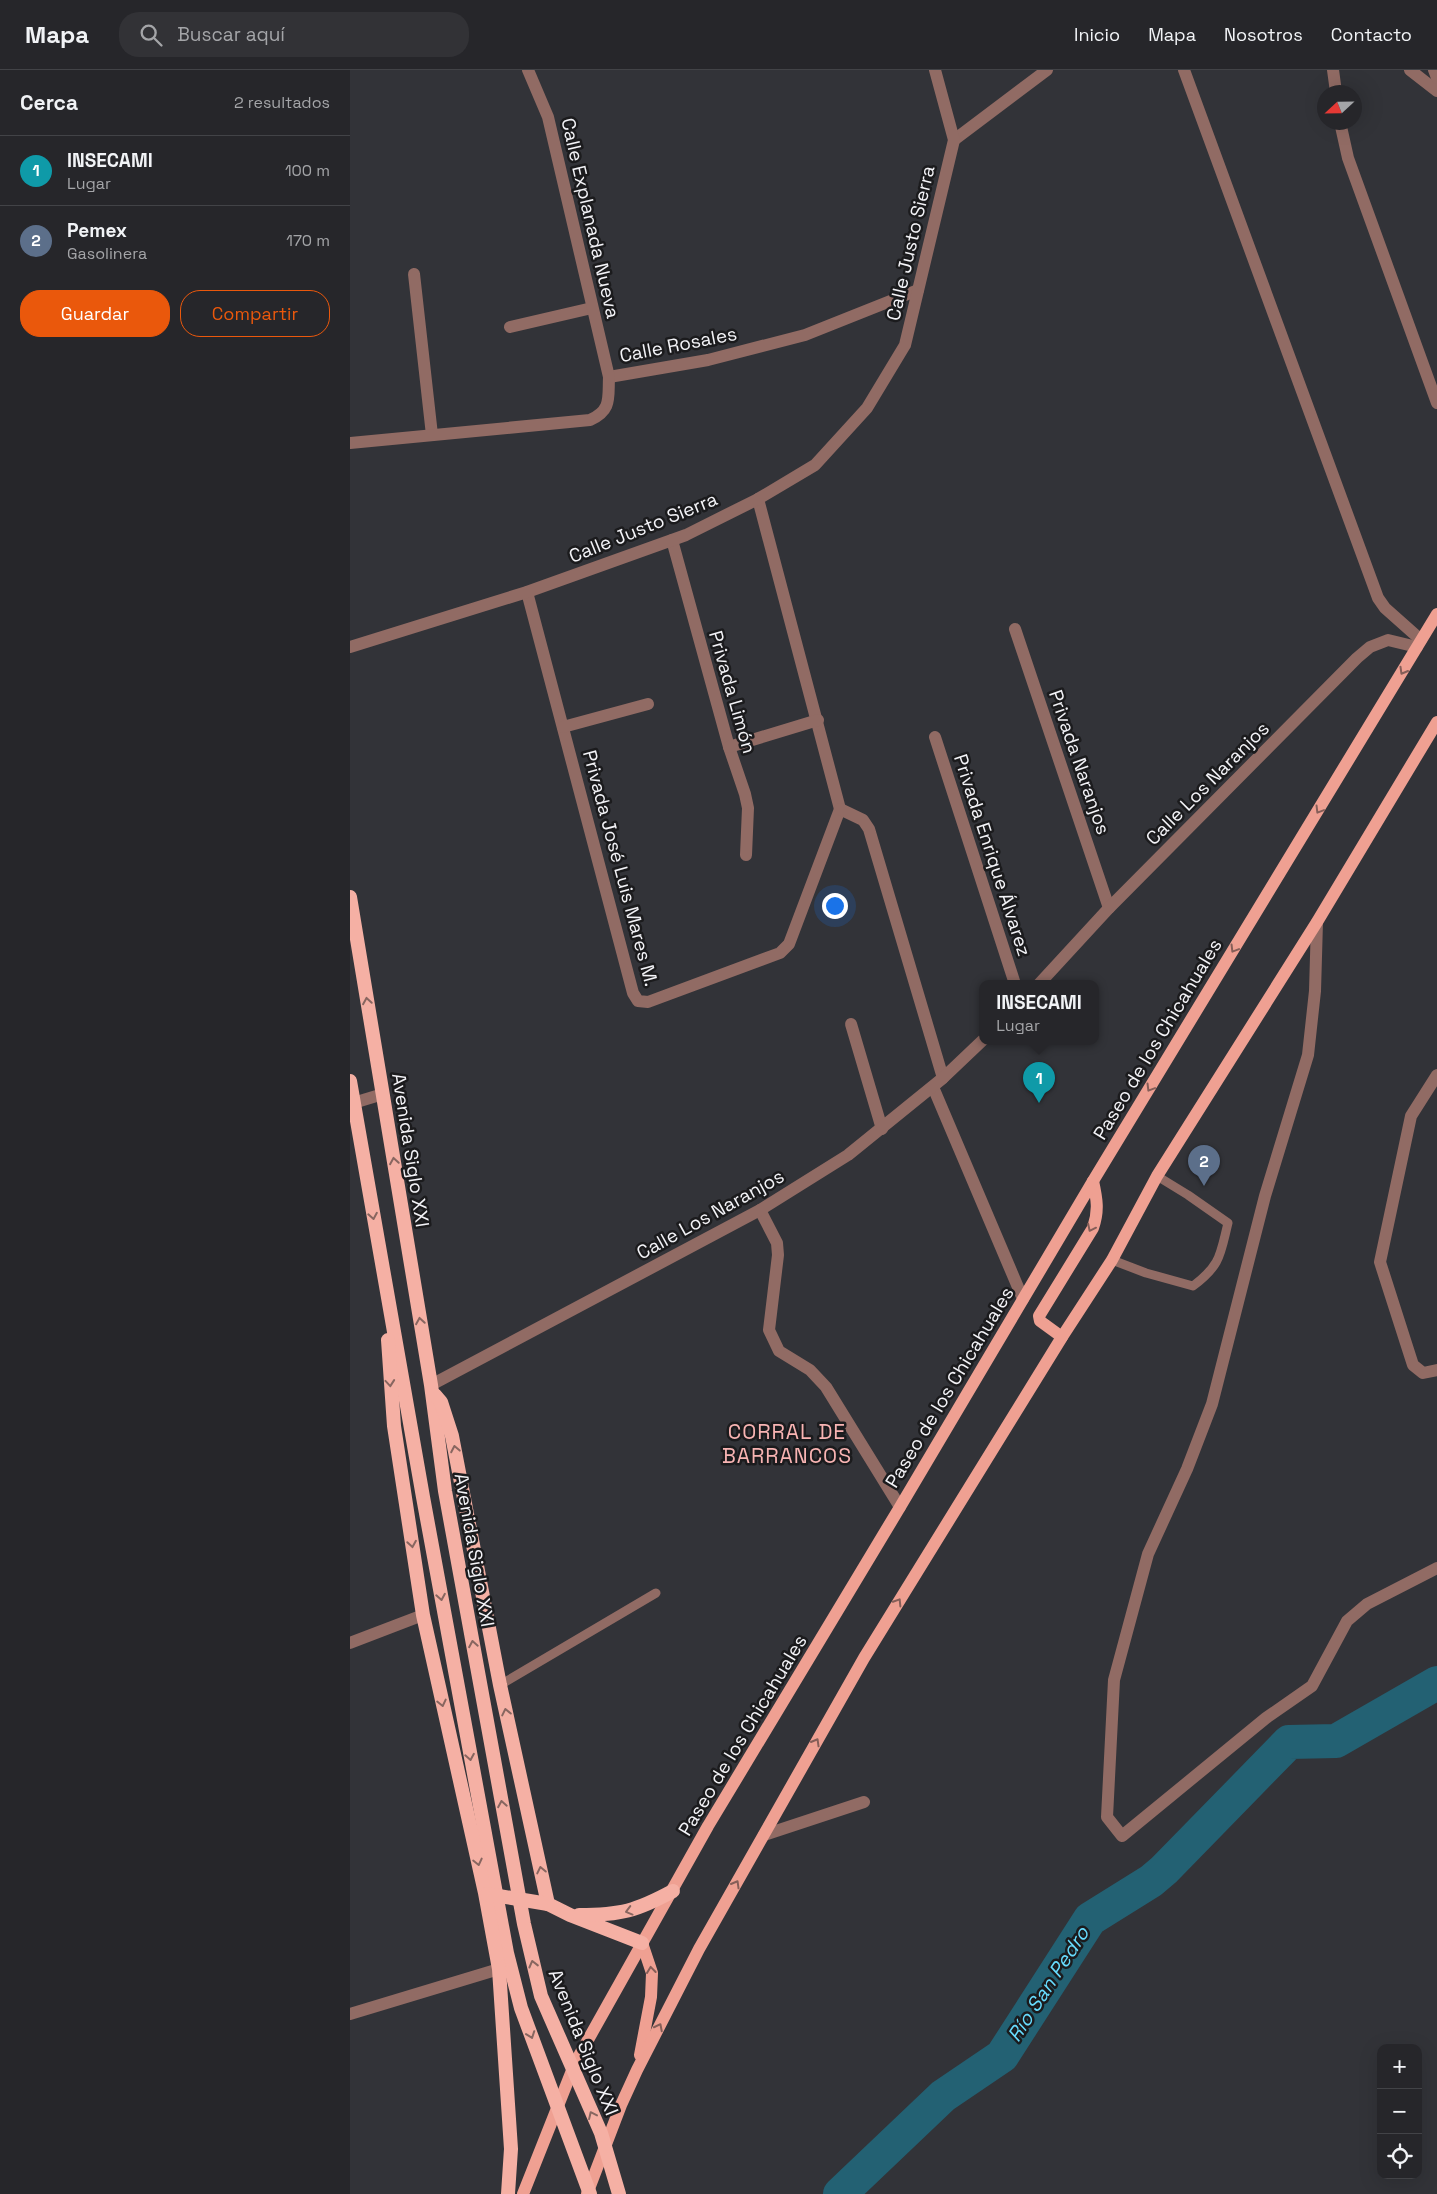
<!DOCTYPE html>
<html lang="es">
<meta charset="utf-8">
<style>
:root{--surface:#26262a;--page:#323236;--text:#f1f3f6;--muted:#a4a5a8;--line:#424347;--accent:#ea580c}
body{margin:0;font-family:"Space Grotesk",sans-serif;background:var(--page);color:var(--text)}
.controls{position:absolute;right:15px;bottom:15px;display:grid;overflow:hidden;border-radius:10px;box-shadow:0 5px 20px #0002}
.controls button{width:45px;height:45px;display:grid;place-items:center;padding:0;border:0;border-bottom:1px solid var(--line);background:var(--surface);color:var(--text);font:25px sans-serif}
.compass{position:absolute;left:967px;top:15px;width:45px;height:45px;border-radius:50%;background:var(--surface);box-shadow:0 5px 20px #0002;rotate:248deg}
.you{position:absolute;left:484px;top:835px;width:18px;height:18px;margin:-12px;border:4px solid #fff;border-radius:50%;background:#1a73e8;box-shadow:0 0 0 8px #1a73e833}
.badge{display:grid;place-items:center;width:32px;height:32px;border-radius:50%;background:var(--accent);color:#fff;font-size:16px;font-weight:700}
.pin{position:absolute;translate:-50% -41px;filter:drop-shadow(0 1px 2px #0008)}
.pin::after{content:'';position:absolute;top:26px;width:18px;height:15px;background:inherit;clip-path:polygon(0 0,100% 0,50% 100%)}
.popup{position:absolute;left:629px;top:910px;width:120px;height:65px;box-sizing:border-box;display:grid;place-content:center;border-radius:10px;background:var(--surface);filter:drop-shadow(0 1px 4px #0005);font-size:16px;white-space:nowrap;color:var(--muted)}
.popup b{font-size:19px;color:var(--text)}
.popup::after{content:'';position:absolute;left:50%;top:100%;margin-left:-10px;border:10px solid transparent;border-top-color:var(--surface)}
.list{margin:0;padding:0;list-style:none}
h2{display:flex;justify-content:space-between;align-items:center;height:65px;margin:0;padding:0 20px;font-size:21px}
h2 small{font-size:16px;font-weight:400;color:var(--muted)}
.list li{display:grid;grid-template-columns:32px 1fr auto;gap:15px;align-items:center;box-sizing:border-box;height:70px;padding:0 20px;border-top:1px solid var(--line)}
.list b{display:block;font-size:19px;white-space:nowrap}
.list p{margin:0;font-size:16px;white-space:nowrap;color:var(--muted)}
.list em{font-size:16px;font-style:normal;color:var(--muted)}
.actions{display:flex;gap:10px;padding:15px 20px}
.actions a{flex:1;padding:11px 0;border:1px solid var(--accent);border-radius:20px;text-align:center;font-size:18px;color:var(--accent)}
.actions .main{background:var(--accent);color:#fff}
.icon{flex:none;width:28px;height:28px;fill:none;stroke:currentColor;stroke-width:2;stroke-linecap:round;stroke-linejoin:round}
.map{position:relative;flex:none;width:1087px;height:2124px;overflow:hidden}
header{display:flex;align-items:center;gap:30px;box-sizing:border-box;height:70px;padding:0 25px;background:var(--surface);border-bottom:1px solid var(--line)}
header strong{font-size:24px}
nav{display:flex;gap:28px;margin-inline-start:auto;font-size:18px}
.search{width:350px;height:45px;background:var(--page);display:flex;align-items:center;gap:12px;box-sizing:border-box;padding:0 18px;border-radius:20px;color:var(--muted);font-size:19px}
main{display:flex}
aside{flex:1;background:var(--surface)}
.map>svg:first-child{display:block}
.lines{fill:none;stroke-linecap:round;stroke-linejoin:round}
.river{stroke:#236173;stroke-width:34}
.service{stroke:#916b64;stroke-width:9}
.minor{stroke:#916b64;stroke-width:12}
.primary{stroke:#efa092;stroke-width:12}
.trunk{stroke:#f5b0a4;stroke-width:14}
.oneway{stroke:#855e58}
.oneway2{stroke:#886660}
.labels{text-anchor:middle;stroke-width:5;stroke-linejoin:round;paint-order:stroke}
.street-label{font-size:19px;fill:#f3f3f7;stroke:#1b1b1d}
.water-label{font-size:20px;font-style:italic;fill:#67dcfe;stroke:#1b1b1d}
.quarter-label{font-size:21px;letter-spacing:1px;fill:#f8b4b3;stroke:#1b1b1d}
</style>
<header>
<strong>Mapa</strong>
<div class="search"><svg class="icon" aria-label="search" viewBox="0 0 24 24"><circle cx="10" cy="10" r="6"/><path d="M15 15l6 6"/></svg>Buscar aquí</div>
<nav><a>Inicio</a><a>Mapa</a><a>Nosotros</a><a>Contacto</a></nav>
</header>
<main>
<aside>
<h2>Cerca<small>2 resultados</small></h2>
<ul class="list">
<li><span class="badge" style="background:#0f9aa8">1</span><div><b>INSECAMI</b><p>Lugar</p></div><em>100 m</em></li>
<li><span class="badge" style="background:#5c6f8a">2</span><div><b>Pemex</b><p>Gasolinera</p></div><em>170 m</em></li>
</ul>
<div class="actions"><a class="main">Guardar</a><a>Compartir</a></div>
</aside>
<div class="map">
<svg width="1087" height="2124" viewBox="0 0 1087 2124">
<rect width="100%" height="100%" fill="#323338"/>
<g class="lines">
<!-- river -->
<path class="river" d="M490,2124L593,2026L652,1986L740,1849L801,1811L814,1800L939,1672L986,1671L1087,1613"/>
<!-- service -->
<g class="service">
<path d="M762,1190L796,1203L843,1216C871,1195 870,1185 878,1153L838,1125L807,1106"/>
<path d="M150,1615L306,1523"/>
</g>
<!-- minor -->
<g class="minor">
<path d="M834,0L1028,528L1035,538L1071,570"/>
<path d="M983,0L986,22"/>
<path d="M1060,0L1087,21"/>
<path d="M1084,0L1087,8"/>
<path d="M990,52L998,88L1087,333"/>
<path d="M604,70L697,0"/>
<path d="M64,204L82,365"/>
<path d="M160,257L242,238"/>
<path d="M259,307L358,290L455,265L568,220"/>
<path d="M0,373L240,350C262,340 258,328 259,307L198,47L178,0"/>
<path d="M408,429L490,739"/>
<path d="M322,470L379,677L395,724L398,738L396,785"/>
<path d="M177,522L283,923L288,931L298,932L430,883L439,874L490,739"/>
<path d="M665,559L759,838"/>
<path d="M0,577L177,522L336,465L408,429L465,395L517,338L555,275L604,70L585,0"/>
<path d="M213,657L298,634"/>
<path d="M585,667L665,914"/>
<path d="M379,677L468,650"/>
<path d="M490,739L513,750L519,759L593,1008"/>
<path d="M967,852L965,921L958,985L915,1126L862,1334L837,1399L798,1484L764,1610L757,1747L772,1766L916,1648L962,1616L997,1551L1017,1534L1087,1498"/>
<path d="M689,914L759,838L1007,588L1020,577L1038,570L1067,577"/>
<path d="M501,954L532,1059"/>
<path d="M1087,1005L1061,1046L1030,1192L1063,1295L1073,1303L1087,1300"/>
<path d="M583,1017L673,1229"/>
<path d="M0,1034L33,1024"/>
<path d="M410,1140L427,1173L428,1185L419,1260L429,1281L460,1300L476,1317L550,1437"/>
<path d="M81,1315L410,1140L498,1085L593,1008L633,970"/>
<path d="M0,1573L73,1545"/>
<path d="M414,1765L514,1732"/>
<path d="M0,1944L149,1899"/>
</g>
<!-- primary -->
<g class="primary">
<path d="M712,1267L690,1251L689,1246L743,1158C749,1141 747,1129 743,1111"/>
<path d="M290,1985L301,1927L302,1903L292,1873"/>
<path d="M173,2124L225,1993L358,1756L550,1437L743,1111L1087,544"/>
<path d="M237,2124L271,2035L287,2000L349,1879L514,1588L712,1267L762,1190L807,1106L967,852L1087,652"/>
</g>
<!-- trunk -->
<g class="trunk">
<path d="M0,827L81,1315L95,1421L174,1854L191,1926L251,2063L269,2124"/>
<path d="M0,1011L73,1427L157,1883L171,1938L240,2124"/>
<path d="M38,1270L44,1356L73,1545L135,1823L149,1899L161,2079L158,2124"/>
<path d="M85,1325L91,1332L102,1366L150,1615L198,1834L220,1845L292,1873"/>
<path d="M137,1824L198,1834"/>
<path d="M229,1845C271,1845 286,1841 323,1821"/>
</g>
</g>
<!-- one-way arrows -->
<defs><path id="oneway-chevron" d="M-2-3.5L2.5 0L-2 3.5" fill="none" stroke-width="1.6" stroke-linecap="round" stroke-linejoin="round" transform="scale(1.25)"/></defs>
<g class="oneway">
<use href="#oneway-chevron" transform="translate(1053 601) rotate(120)"/>
<use href="#oneway-chevron" transform="translate(969 740) rotate(121)"/>
<use href="#oneway-chevron" transform="translate(884 879) rotate(121)"/>
<use href="#oneway-chevron" transform="translate(800 1018) rotate(121)"/>
<use href="#oneway-chevron" transform="translate(741 1158) rotate(116)"/>
<use href="#oneway-chevron" transform="translate(548 1532) rotate(-58)"/>
<use href="#oneway-chevron" transform="translate(466 1672) rotate(-60)"/>
<use href="#oneway-chevron" transform="translate(386 1814) rotate(-60)"/>
<use href="#oneway-chevron" transform="translate(301 1900) rotate(-97)"/>
<use href="#oneway-chevron" transform="translate(309 1957) rotate(-63)"/>
</g>
<g class="oneway2">
<use href="#oneway-chevron" transform="translate(17 931) rotate(-99)"/>
<use href="#oneway-chevron" transform="translate(44 1091) rotate(-99)"/>
<use href="#oneway-chevron" transform="translate(23 1146) rotate(80)"/>
<use href="#oneway-chevron" transform="translate(70 1251) rotate(-99)"/>
<use href="#oneway-chevron" transform="translate(40 1313) rotate(85)"/>
<use href="#oneway-chevron" transform="translate(105 1379) rotate(-101)"/>
<use href="#oneway-chevron" transform="translate(62 1474) rotate(81)"/>
<use href="#oneway-chevron" transform="translate(91 1527) rotate(80)"/>
<use href="#oneway-chevron" transform="translate(123 1574) rotate(-100)"/>
<use href="#oneway-chevron" transform="translate(92 1633) rotate(77)"/>
<use href="#oneway-chevron" transform="translate(156 1642) rotate(-102)"/>
<use href="#oneway-chevron" transform="translate(120 1687) rotate(80)"/>
<use href="#oneway-chevron" transform="translate(152 1734) rotate(-100)"/>
<use href="#oneway-chevron" transform="translate(128 1792) rotate(77)"/>
<use href="#oneway-chevron" transform="translate(191 1800) rotate(-102)"/>
<use href="#oneway-chevron" transform="translate(279 1841) rotate(165)"/>
<use href="#oneway-chevron" transform="translate(183 1894) rotate(-104)"/>
<use href="#oneway-chevron" transform="translate(181 1965) rotate(70)"/>
<use href="#oneway-chevron" transform="translate(242 2045) rotate(-115)"/>
</g>
<g class="labels">
<!-- street labels -->
<g class="street-label">
<text transform="translate(241 148) rotate(77)" y="7">Calle Explanada Nueva</text>
<text transform="translate(560 173) rotate(-77)" y="7">Calle Justo Sierra</text>
<text transform="translate(328 274) rotate(-11)" y="7">Calle Rosales</text>
<text transform="translate(293 457) rotate(-22)" y="7">Calle Justo Sierra</text>
<text transform="translate(383 622) rotate(74)" y="7">Privada Limón</text>
<text transform="translate(730 692) rotate(71)" y="7">Privada Naranjos</text>
<text transform="translate(857 713) rotate(-45)" y="7">Calle Los Naranjos</text>
<text transform="translate(643 785) rotate(72)" y="7">Privada Enrique Álvarez</text>
<text transform="translate(271 798) rotate(75)" y="7">Privada José Luis Mares M.</text>
<text transform="translate(807 969) rotate(-59)" y="7">Paseo de los Chicahuales</text>
<text transform="translate(61 1080) rotate(81)" y="7">Avenida Siglo XXI</text>
<text transform="translate(360 1144) rotate(-29)" y="7">Calle Los Naranjos</text>
<text transform="translate(599 1317) rotate(-59)" y="7">Paseo de los Chicahuales</text>
<text transform="translate(125 1480) rotate(80)" y="7">Avenida Siglo XXI</text>
<text transform="translate(392 1665) rotate(-59)" y="7">Paseo de los Chicahuales</text>
<text transform="translate(234 1972) rotate(68)" y="7">Avenida Siglo XXI</text>
</g>
<!-- water labels -->
<g class="water-label">
<text transform="translate(698 1914) rotate(-57)" y="7">Río San Pedro</text>
</g>
<!-- quarter labels -->
<g class="quarter-label">
<text x="437" y="1369">CORRAL DE<tspan x="437" dy="24">BARRANCOS</tspan></text>
</g>
</g>
</svg>
<div class="controls">
<button>+</button>
<button>−</button>
<button><svg class="icon" aria-label="locate" viewBox="0 0 24 24"><circle cx="12" cy="12" r="6"/><path d="M12 2v4M12 18v4M2 12h4M18 12h4"/></svg></button>
</div>
<svg class="compass" viewBox="-18 -18 36 36"><path d="M0-13l5 13h-10z" fill="#e53935"/><path d="M0 13l5-13h-10z" fill="#a4a5a8"/></svg>
<div class="you"></div>
<div class="pin badge" style="left:689px;top:1033px;background:#0f9aa8">1</div>
<div class="popup"><b>INSECAMI</b>Lugar</div>
<div class="pin badge" style="left:854px;top:1116px;background:#5c6f8a">2</div>
</div>
</main>
